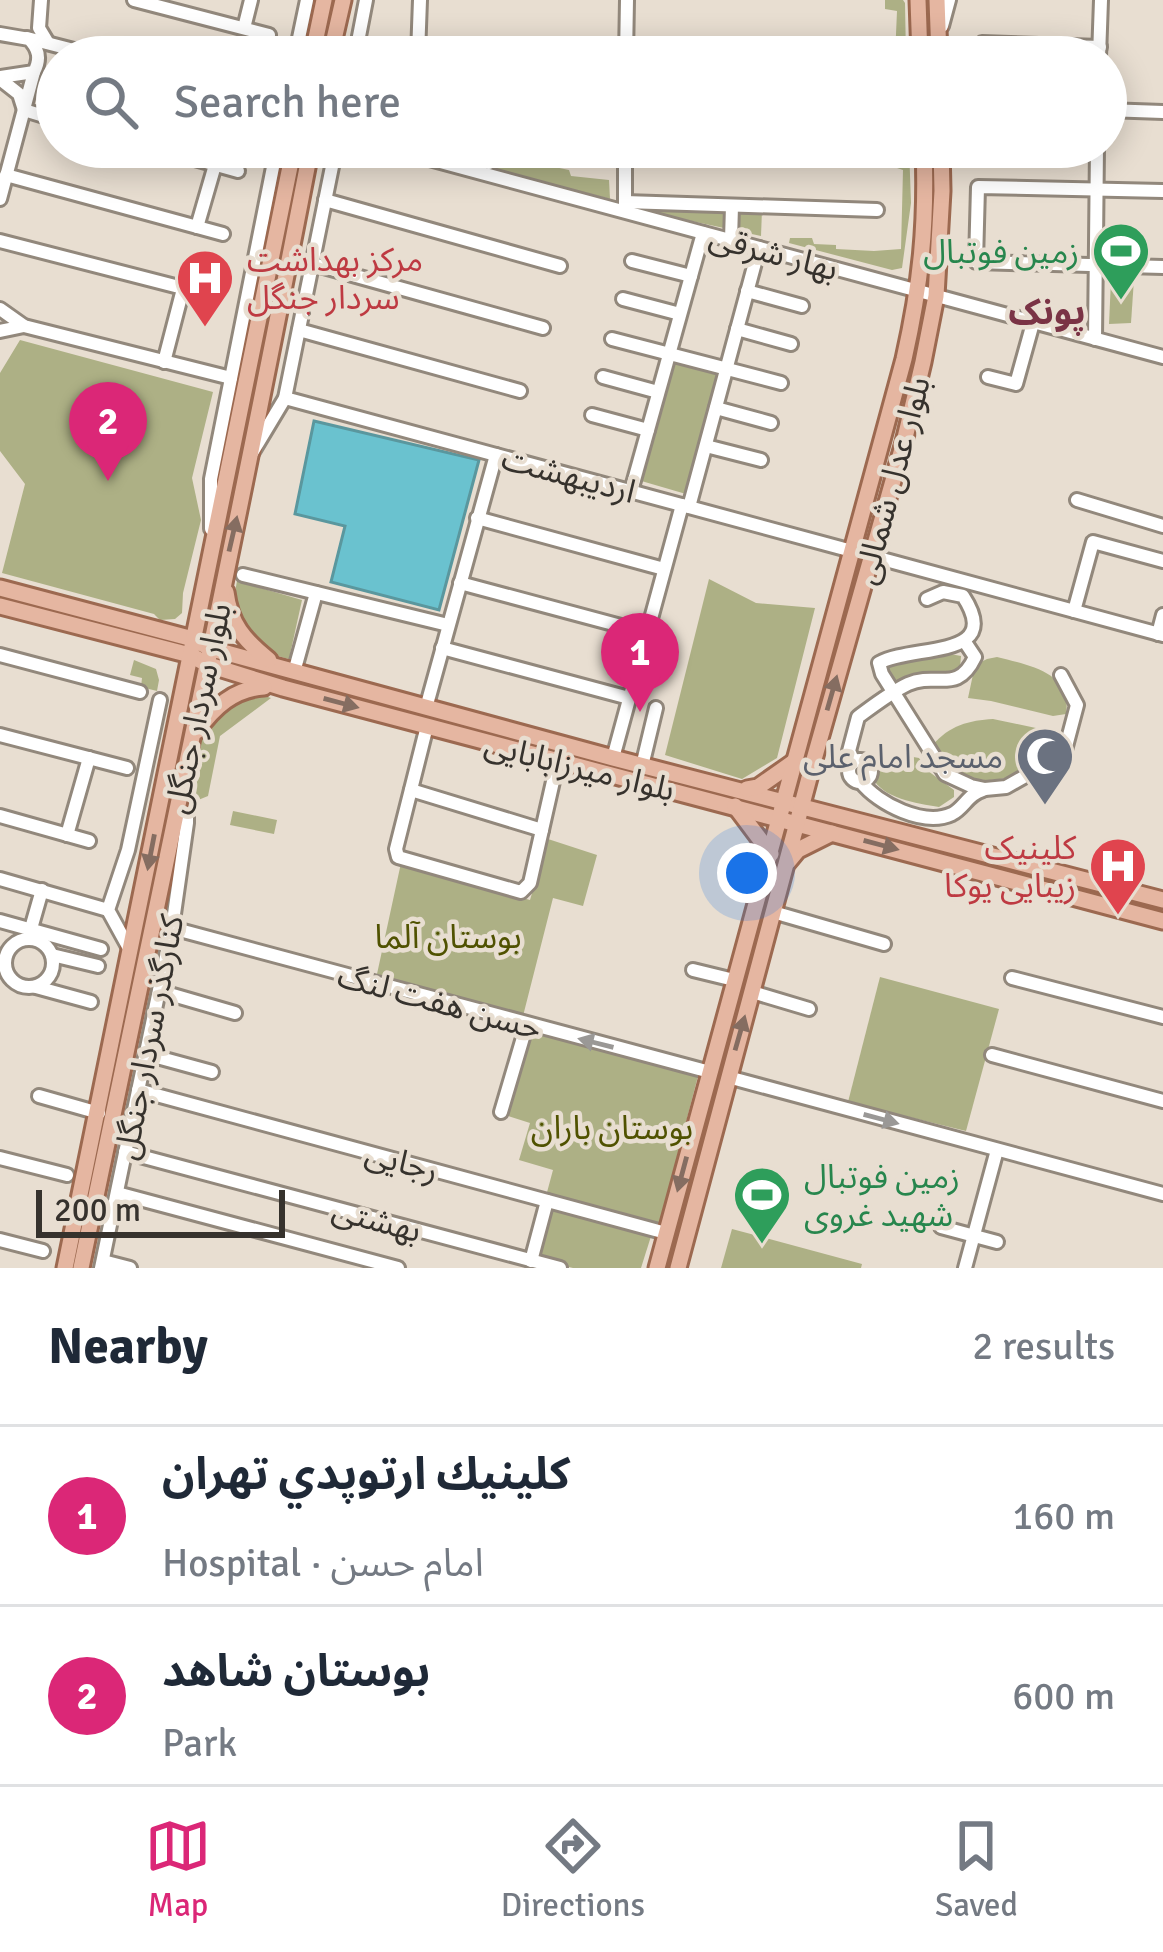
<!DOCTYPE html>
<meta charset="utf-8">
<style>
:root{--surface:#fff;--page:#f6f6f7;--text:#1f2937;--muted:#747a83;--line:#e0e1e3;--accent:#db2777}
body{margin:0;font-family:Signika,"Noto Sans Arabic",sans-serif;background:var(--page);color:var(--text)}
.scale{position:absolute;left:36px;bottom:30px;width:249px;box-sizing:border-box;padding-left:12px;border:6px solid #36322d;border-top:0;font-size:33px;line-height:42px;white-space:nowrap;color:#36322d;-webkit-text-stroke:9px #e8ded1;paint-order:stroke}
.you{position:absolute;left:747px;top:873px;width:42px;height:42px;margin:-30px;border:9px solid #fff;border-radius:50%;background:#1a73e8;box-shadow:0 0 0 18px #1a73e833}
.badge{display:grid;place-items:center;width:78px;height:78px;border-radius:50%;background:var(--accent);color:#fff;font-size:39px;font-weight:700}
.pin{position:absolute;translate:-50% -99px;filter:drop-shadow(0 3px 6px #0008)}
.pin::after{content:'';position:absolute;top:63px;width:42px;height:36px;background:inherit;clip-path:polygon(0 0,100% 0,50% 100%)}
.list{margin:0;padding:0;list-style:none}
h2{display:flex;justify-content:space-between;align-items:center;height:156px;margin:0;padding:0 48px;font-size:51px}
h2 small{font-size:39px;font-weight:400;color:var(--muted)}
.list li{display:grid;grid-template-columns:78px 1fr auto;gap:36px;align-items:center;box-sizing:border-box;height:180px;padding:0 48px;border-top:3px solid var(--line)}
.list b{display:block;font-size:45px;white-space:nowrap}
.list p{margin:0;font-size:39px;white-space:nowrap;color:var(--muted)}
.list em{font-size:39px;font-style:normal;color:var(--muted)}
.icon{flex:none;width:66px;height:66px;fill:none;stroke:currentColor;stroke-width:2;stroke-linecap:round;stroke-linejoin:round}
.map{position:relative;flex:none;width:1163px;height:1268px;overflow:hidden}
.search{position:absolute;background:var(--surface);box-shadow:0 6px 30px #0003;left:36px;right:36px;top:36px;height:132px;display:flex;align-items:center;gap:30px;box-sizing:border-box;padding:0 42px;border-radius:66px;color:var(--muted);font-size:45px}
.sheet{height:516px;background:var(--surface)}
nav{display:flex;justify-content:space-around;align-items:center;box-sizing:border-box;height:168px;border-top:3px solid var(--line);background:var(--surface);font-size:33px;color:var(--muted)}
nav a{display:grid;justify-items:center;gap:6px}
nav .on{color:var(--accent)}
.map>svg:first-child{display:block}
.green{fill:#adb085}
.water{fill:#6ac2cf;stroke:#5a979e;stroke-width:3}
.lines{fill:none;stroke-linecap:round;stroke-linejoin:round}
.minor-casing{stroke:#92887c;stroke-width:18}
.major-casing{stroke:#9c6950;stroke-width:21}
.minor{stroke:#fff;stroke-width:12}
.major{stroke:#e5b6a1;stroke-width:15}
.oneway{fill:#856d61}
.oneway2{fill:#9a9896}
.labels{text-anchor:middle;stroke-width:9;stroke-linejoin:round;paint-order:stroke}
.leisure-label{font-size:33px;fill:#27864d;stroke:#e8ded1;text-anchor:end}
.street-label{font-size:33px;fill:#36322d;stroke:#e8ded1}
.health-label{font-size:33px;fill:#be3a42;stroke:#e8ded1;text-anchor:start}
.worship-label{font-size:33px;fill:#5b616d;stroke:#e8ded1;text-anchor:end}
.park-label{font-size:33px;fill:#505201;stroke:#e8ded1}
.neighbourhood-label{font-size:36px;font-weight:bold;fill:#7a3345;stroke:#e8ded1}
</style>
<div class="map">
<svg width="1163" height="1268" viewBox="0 0 1163 1268">
<rect width="100%" height="100%" fill="#e8ded1"/>
<!-- green -->
<g class="green">
<path d="M885,0H903L905,3L906,57H895L897,11L885,9Z"/>
<path d="M410,147H543L545,165L569,170L571,176L609,180L610,199Z"/>
<path d="M892,147H909L911,203L902,268L892,270L789,243L790,238H812L814,244L836,245V249L874,251L901,249L903,170L891,166Z"/>
<path d="M631,208L762,210L761,236Z"/>
<path d="M1134,279L1131,323L1109,324L1111,280Z"/>
<path d="M20,340L213,392L192,478L201,520L183,593L182,613L175,619L160,620L154,614L2,573L25,484L0,451V373Z"/>
<path d="M673,361L718,374L686,494L638,480Z"/>
<path d="M709,579L756,603L815,608L777,758L742,779L665,755Z"/>
<path d="M237,581L302,600L289,659C256,653 229,614 237,581Z"/>
<path d="M945,653L961,656L960,668L953,672L891,682L885,668L889,665Z"/>
<path d="M997,657C1028,665 1073,672 1066,714L1053,716L991,701L968,698L975,665L987,659Z"/>
<path d="M134,660L156,669L159,680L157,691L141,687L142,678L130,675Z"/>
<path d="M256,693L271,698L220,736L208,796L186,805L200,734L232,703Z"/>
<path d="M993,719L1050,731L1057,739V748C1016,779 997,790 946,770L933,745C948,726 970,720 993,719Z"/>
<path d="M902,755L919,758L928,771L954,790V797L939,807C916,803 883,799 872,777L876,771Z"/>
<path d="M233,811L277,820L274,834L230,825Z"/>
<path d="M548,839L597,855L583,906L553,898L523,1016L377,974L401,863L530,900Z"/>
<path d="M880,977L999,1009L966,1131L848,1102Z"/>
<path d="M531,1030L698,1076L659,1226L546,1196L553,1170L519,1160L530,1123L505,1115Z"/>
<path d="M549,1205L652,1233L641,1268H573L535,1258Z"/>
<path d="M732,1229L862,1264L861,1268H721Z"/>
</g>
<!-- water -->
<path class="water" d="M314,421L479,460L439,610L331,582L345,526L295,514Z"/>
<g class="lines">
<defs>
<g id="minor">
<path d="M41,0L39,28L48,43"/>
<path d="M134,0L269,35"/>
<path d="M942,26L949,0"/>
<path d="M244,28L251,0"/>
<path d="M0,34L29,39C39,49 41,59 34,72L0,77"/>
<path d="M27,38L101,57"/>
<path d="M626,46L882,55"/>
<path d="M389,55L501,57"/>
<path d="M418,55L420,0"/>
<path d="M295,57L307,0"/>
<path d="M355,57L366,0"/>
<path d="M626,57L627,0"/>
<path d="M982,57V43L1100,47"/>
<path d="M1099,57L1101,0"/>
<path d="M0,79L19,94L24,110L57,120"/>
<path d="M1106,110L1163,112"/>
<path d="M152,147L238,171"/>
<path d="M385,147L1163,357"/>
<path d="M489,163L492,147"/>
<path d="M6,175L223,234"/>
<path d="M1163,191L978,187L976,262L1163,267"/>
<path d="M0,199L34,72"/>
<path d="M325,200L560,266"/>
<path d="M625,202L877,210"/>
<path d="M625,206V147"/>
<path d="M197,227L215,165"/>
<path d="M731,240L732,206"/>
<path d="M0,241L214,296"/>
<path d="M632,261L691,276"/>
<path d="M313,264L543,328"/>
<path d="M747,291L802,306"/>
<path d="M623,299L680,314"/>
<path d="M0,309L24,326L231,378"/>
<path d="M737,329L791,344"/>
<path d="M299,330L520,391"/>
<path d="M0,331L24,326"/>
<path d="M612,339L781,383"/>
<path d="M1095,339L1097,147"/>
<path d="M164,362L183,289"/>
<path d="M603,377L658,392"/>
<path d="M988,377L1016,384L1033,323"/>
<path d="M285,398L852,551"/>
<path d="M716,408L771,423"/>
<path d="M592,415L648,430"/>
<path d="M706,446L761,460"/>
<path d="M252,453L285,398L336,147"/>
<path d="M631,491L703,233"/>
<path d="M1077,500L1163,526"/>
<path d="M689,507L759,248"/>
<path d="M477,518L664,569"/>
<path d="M211,529V479L277,147"/>
<path d="M871,556L1163,635"/>
<path d="M243,575L448,625"/>
<path d="M460,583L647,633"/>
<path d="M927,599L943,592L963,596C1005,660 913,644 879,663L882,674L945,774L971,786L985,789L1006,787L1064,754L1077,705L1061,675"/>
<path d="M1074,611L1093,542L1163,561"/>
<path d="M1158,634L1163,615"/>
<path d="M442,648L629,698"/>
<path d="M0,655L140,692"/>
<path d="M296,665L316,593"/>
<path d="M426,708L496,455"/>
<path d="M427,726L396,849L398,857L521,892L530,883L554,777"/>
<path d="M0,735L127,768"/>
<path d="M613,758L682,505"/>
<circle cx="860" cy="771" r="11"/>
<path d="M854,762L849,751L858,717C873,706 891,692 908,684C937,671 957,695 975,657L965,642"/>
<path d="M642,766L656,708"/>
<path d="M861,782C878,804 924,827 952,814C964,808 968,794 983,790"/>
<path d="M411,790L542,830"/>
<path d="M0,816L89,841"/>
<path d="M67,835L89,758"/>
<path d="M0,879L108,910"/>
<path d="M773,912L884,944"/>
<path d="M0,921L101,949"/>
<path d="M172,928L710,1072"/>
<path d="M30,932L42,890"/>
<circle cx="29" cy="963" r="24"/>
<path d="M130,950L108,910L128,850L160,700"/>
<path d="M52,955L98,966"/>
<path d="M693,970L734,980"/>
<path d="M1012,978L1163,1017"/>
<path d="M36,987L91,1002"/>
<path d="M159,991L235,1013"/>
<path d="M752,992L809,1009"/>
<path d="M146,1054L212,1072"/>
<path d="M992,1055L1163,1101"/>
<path d="M728,1077L1163,1194"/>
<path d="M138,1090L666,1233"/>
<path d="M39,1096L99,1113"/>
<path d="M501,1112L527,1024"/>
<path d="M125,1152L560,1268"/>
<path d="M0,1158L67,1175"/>
<path d="M117,1193L398,1268"/>
<path d="M941,1227L997,1242"/>
<path d="M0,1240L43,1251"/>
<path d="M103,1261L130,1268"/>
<path d="M531,1261L547,1201"/>
<path d="M101,1268L172,928L187,823V817L176,814"/>
<path d="M965,1268L997,1150"/>
</g>
<g id="major">
<path d="M918,0L920,57"/>
<path d="M937,0L939,57"/>
<path d="M312,57L324,0"/>
<path d="M330,57L343,0"/>
<path d="M0,588L193,639L212,649L613,758L1163,900"/>
<path d="M226,592C230,624 244,640 269,660"/>
<path d="M0,606L190,655L209,665L283,688L1163,921"/>
<path d="M197,731C214,707 234,689 264,687"/>
<path d="M747,789L758,787L795,761"/>
<path d="M735,806L771,854"/>
<path d="M788,862L798,850L832,833"/>
<path d="M65,1268L294,147"/>
<path d="M81,1268C159,894 239,522 311,147"/>
<path d="M657,1268L904,359C921,284 927,224 924,147"/>
<path d="M678,1268L813,763L904,442L923,362L936,296L942,191L941,147"/>
</g>
</defs>
<!-- minor casing -->
<use href="#minor" class="minor-casing"/>
<!-- major casing -->
<use href="#major" class="major-casing"/>
<!-- minor -->
<use href="#minor" class="minor"/>
<!-- major -->
<use href="#major" class="major"/>
</g>
<!-- one-way arrows -->
<defs><path id="oneway-solid" d="M-6-.8H1V-3.2L6.5 0L1 3.2V.8H-6Z" transform="scale(3)"/></defs>
<g class="oneway">
<use href="#oneway-solid" transform="translate(233 534) rotate(-77)"/>
<use href="#oneway-solid" transform="translate(832 693) rotate(-74)"/>
<use href="#oneway-solid" transform="translate(341 703) rotate(15)"/>
<use href="#oneway-solid" transform="translate(881 845) rotate(15)"/>
<use href="#oneway-solid" transform="translate(151 852) rotate(101)"/>
<use href="#oneway-solid" transform="translate(740 1033) rotate(-74)"/>
<use href="#oneway-solid" transform="translate(682 1174) rotate(105)"/>
</g>
<g class="oneway2">
<use href="#oneway-solid" transform="translate(596 1043) rotate(-166)"/>
<use href="#oneway-solid" transform="translate(881 1119) rotate(15)"/>
</g>
<!-- icons -->
<defs>
<symbol id="stadium-pin" viewBox="-11 -11 22 30"><path d="M0 17L-7.5 6A9.5 9.5 0 1 1 7.5 6Z" fill="#2e9e5b" stroke="#e8ded1"/><path d="M0-5a6.5 5 0 1 0 0 10a6.5 5 0 1 0 0-10ZM-3.5-1.8h7v3.6h-7Z" fill="#fff"/></symbol>
<symbol id="hospital-pin" viewBox="-11 -11 22 30"><path d="M0 17L-7.5 6A9.5 9.5 0 1 1 7.5 6Z" fill="#e0444e" stroke="#e8ded1"/><path d="M-5-5h3v3.5h4V-5h3V5h-3V1.5h-4V5h-3Z" fill="#fff"/></symbol>
<symbol id="mosque-pin" viewBox="-11 -11 22 30"><path d="M0 17L-7.5 6A9.5 9.5 0 1 1 7.5 6Z" fill="#6b7280" stroke="#e8ded1"/><path d="M3.5-4.9A6 6 0 1 0 3.5 4.9A5 5 0 1 1 3.5-4.9Z" fill="#fff"/></symbol>
</defs>
<g fill-rule="evenodd">
<use href="#stadium-pin" x="1088" y="218" width="66" height="90"/>
<use href="#hospital-pin" x="172" y="245" width="66" height="90"/>
<use href="#mosque-pin" x="1012" y="723" width="66" height="90"/>
<use href="#hospital-pin" x="1085" y="833" width="66" height="90"/>
<use href="#stadium-pin" x="729" y="1162" width="66" height="90"/>
</g>
<g class="labels">
<!-- leisure labels -->
<g class="leisure-label">
<text x="1079" y="263">زمین فوتبال</text>
<text x="804" y="1188" text-anchor="start">زمین فوتبال<tspan x="804" dy="38">شهید غروی</tspan></text>
</g>
<!-- street labels -->
<g class="street-label">
<text transform="translate(774 252) rotate(15)" y="12">بهار شرقی</text>
<text transform="translate(569 474) rotate(15)" y="12">اردیبهشت</text>
<text transform="translate(891 480) rotate(-75)" y="12">بلوار عدل شمالی</text>
<text transform="translate(197 708) rotate(-78)" y="12">بلوار سردار جنگل</text>
<text transform="translate(580 766) rotate(14)" y="12">بلوار میرزابابایی</text>
<text transform="translate(440 1001) rotate(15)" y="12">حسن هفت لنگ</text>
<text transform="translate(148 1037) rotate(-79)" y="12">کنارگذر سردار جنگل</text>
<text transform="translate(402 1161) rotate(15)" y="12">رجایی</text>
<text transform="translate(377 1219) rotate(15)" y="12">بهشتی</text>
</g>
<!-- health labels -->
<g class="health-label">
<text x="247" y="271">مرکز بهداشت<tspan x="247" dy="38">سردار جنگل</tspan></text>
<text x="1076" y="859" text-anchor="end">کلینیک<tspan x="1076" dy="38">زیبایی یوکا</tspan></text>
</g>
<!-- worship labels -->
<g class="worship-label">
<text x="1003" y="768">مسجد امام علی</text>
</g>
<!-- park labels -->
<g class="park-label">
<text x="448" y="948">بوستان آلما</text>
<text x="612" y="1139">بوستان باران</text>
</g>
<!-- neighbourhood labels -->
<g class="neighbourhood-label">
<text x="1047" y="324">پونک</text>
</g>
</g>
</svg>
<div class="scale">200 m</div>
<div class="you"></div>
<div class="pin badge" style="left:640px;top:712px">1</div>
<div class="pin badge" style="left:108px;top:481px">2</div>
<div class="search"><svg class="icon" aria-label="search" viewBox="0 0 24 24"><circle cx="10" cy="10" r="6"/><path d="M15 15l6 6"/></svg>Search here</div>
</div>
<section class="sheet">
<h2>Nearby<small>2 results</small></h2>
<ul class="list">
<li><span class="badge">1</span><div><b>كلينيك ارتوپدي تهران</b><p>Hospital · امام حسن</p></div><em>160 m</em></li>
<li><span class="badge">2</span><div><b>بوستان شاهد</b><p>Park</p></div><em>600 m</em></li>
</ul>
</section>
<nav>
<a class="on"><svg class="icon" aria-label="map" viewBox="0 0 24 24"><path d="M3 6l6-2 6 2 6-2v14l-6 2-6-2-6 2zM9 4v14M15 6v14"/></svg>Map</a>
<a><svg class="icon" aria-label="directions" viewBox="0 0 24 24"><path d="M12 3l9 9-9 9-9-9zM9 14v-3h6M13 9l2 2-2 2"/></svg>Directions</a>
<a><svg class="icon" aria-label="saved" viewBox="0 0 24 24"><path d="M7 4h10v16l-5-4-5 4z"/></svg>Saved</a>
</nav>
